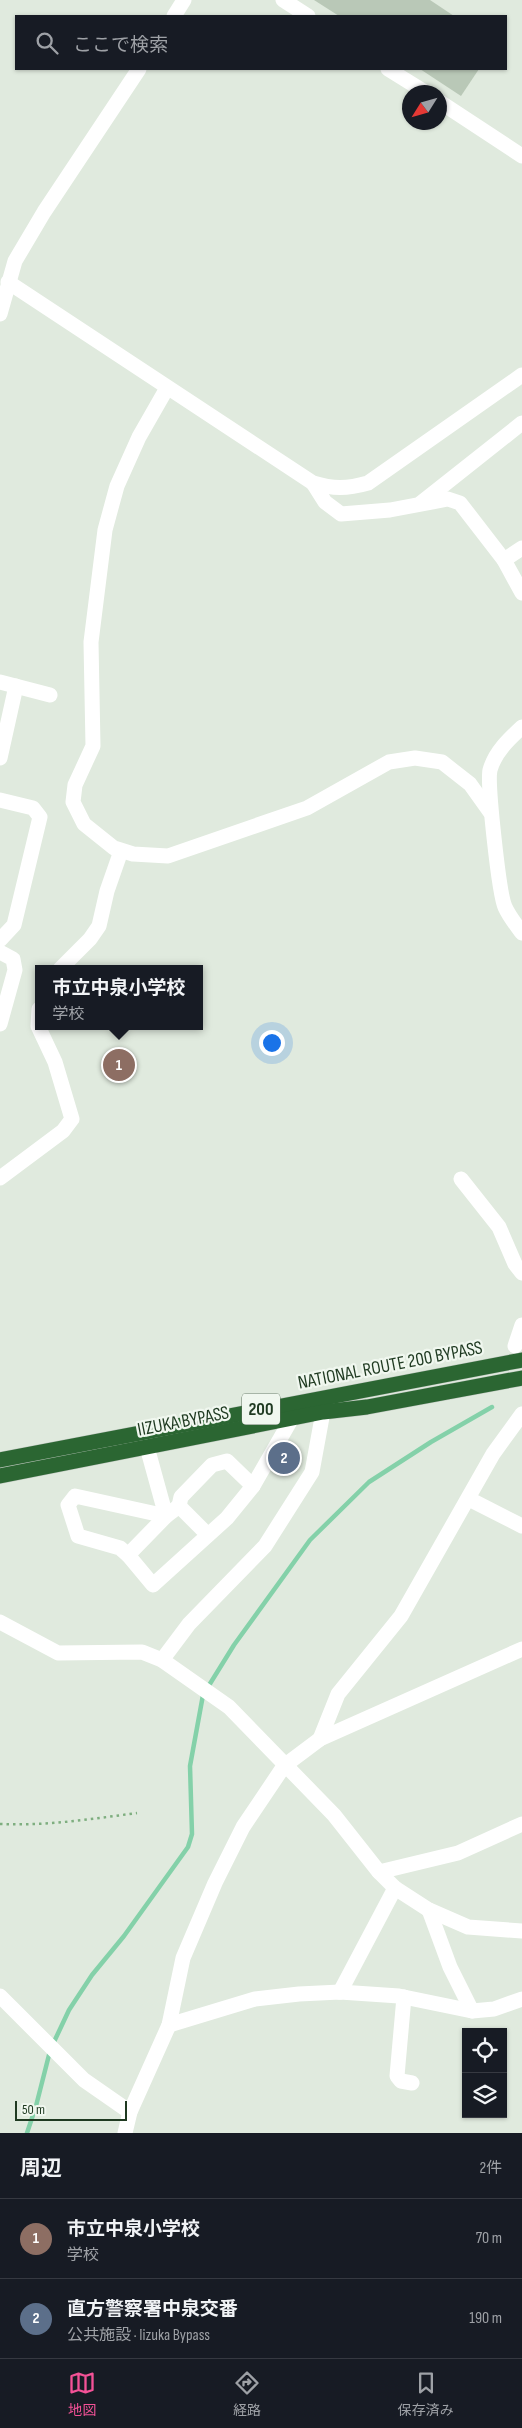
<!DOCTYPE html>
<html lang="ja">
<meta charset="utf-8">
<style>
:root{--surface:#171b24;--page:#242831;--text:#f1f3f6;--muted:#9ea1a6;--line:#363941;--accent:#f45297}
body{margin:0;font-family:"Sofia Sans Condensed","Noto Sans JP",sans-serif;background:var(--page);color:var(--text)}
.controls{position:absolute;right:15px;bottom:15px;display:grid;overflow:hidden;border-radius:0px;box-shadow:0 1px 4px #0004}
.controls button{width:45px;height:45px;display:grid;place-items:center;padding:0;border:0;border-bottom:1px solid var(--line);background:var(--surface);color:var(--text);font:25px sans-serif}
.compass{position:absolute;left:402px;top:85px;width:45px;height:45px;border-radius:50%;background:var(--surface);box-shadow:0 1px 4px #0004;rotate:233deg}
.scale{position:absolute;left:15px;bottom:12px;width:112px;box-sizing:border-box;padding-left:5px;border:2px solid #1f3a21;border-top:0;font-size:14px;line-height:18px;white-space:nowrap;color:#1f3a21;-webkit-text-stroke:4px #f0f7ef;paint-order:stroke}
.you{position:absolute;left:271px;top:1042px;width:18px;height:18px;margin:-12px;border:4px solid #fff;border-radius:50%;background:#1a73e8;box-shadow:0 0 0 8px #1a73e833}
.badge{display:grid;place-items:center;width:32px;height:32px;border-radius:50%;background:var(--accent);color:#fff;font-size:16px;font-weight:700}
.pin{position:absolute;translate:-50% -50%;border:2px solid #fff;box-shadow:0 1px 5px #0006}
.popup{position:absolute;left:35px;top:965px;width:168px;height:65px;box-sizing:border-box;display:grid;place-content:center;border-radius:0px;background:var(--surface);filter:drop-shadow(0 1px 4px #0005);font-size:16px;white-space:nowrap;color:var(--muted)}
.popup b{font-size:19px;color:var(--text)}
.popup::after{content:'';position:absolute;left:50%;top:100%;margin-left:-10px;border:10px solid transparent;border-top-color:var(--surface)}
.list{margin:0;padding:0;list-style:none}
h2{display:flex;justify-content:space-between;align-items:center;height:65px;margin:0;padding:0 20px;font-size:21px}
h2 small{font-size:16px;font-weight:400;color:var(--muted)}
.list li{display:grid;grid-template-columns:32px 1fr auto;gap:15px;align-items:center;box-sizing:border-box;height:80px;padding:0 20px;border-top:1px solid var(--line)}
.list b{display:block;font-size:19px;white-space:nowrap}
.list p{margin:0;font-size:16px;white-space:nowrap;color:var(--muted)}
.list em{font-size:16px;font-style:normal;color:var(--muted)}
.icon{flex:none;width:28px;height:28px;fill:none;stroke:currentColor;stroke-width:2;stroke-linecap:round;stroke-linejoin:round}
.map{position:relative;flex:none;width:522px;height:2133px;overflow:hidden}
.search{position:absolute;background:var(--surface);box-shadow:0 1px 4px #0004;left:15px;right:15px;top:15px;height:55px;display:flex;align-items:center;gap:12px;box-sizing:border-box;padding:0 18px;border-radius:0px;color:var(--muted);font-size:19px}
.sheet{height:225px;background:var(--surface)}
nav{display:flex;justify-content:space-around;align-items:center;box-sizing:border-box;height:70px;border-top:1px solid var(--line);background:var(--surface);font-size:14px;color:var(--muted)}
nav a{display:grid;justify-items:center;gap:2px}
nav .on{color:var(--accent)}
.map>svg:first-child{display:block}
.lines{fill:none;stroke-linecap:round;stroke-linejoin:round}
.stream{stroke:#84d1a9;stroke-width:4.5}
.building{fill:#b9c8b7}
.highway-casing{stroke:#c0c8c1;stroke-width:16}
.path{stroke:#7eae7f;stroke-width:2.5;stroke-dasharray:2.5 4;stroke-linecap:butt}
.minor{stroke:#fff;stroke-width:15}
.highway{stroke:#2b6632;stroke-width:15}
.labels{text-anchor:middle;stroke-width:4.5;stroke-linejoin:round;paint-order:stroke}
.shield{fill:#f0f7ef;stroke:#5e735f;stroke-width:1}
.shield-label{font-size:18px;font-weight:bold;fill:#1f3a21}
.street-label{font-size:19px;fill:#1f3a21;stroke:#f0f7ef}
</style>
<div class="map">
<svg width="522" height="2133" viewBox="0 0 522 2133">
<rect width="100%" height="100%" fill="#e0eade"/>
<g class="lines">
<!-- stream -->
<g class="stream">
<path d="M53,2044L69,2010L92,1975L124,1936L188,1847L192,1834L190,1766L203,1695L234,1645L310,1540L369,1482L431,1442L492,1407"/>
<path d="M27,2133L36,2106L50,2051"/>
</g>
</g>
<!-- building -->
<g class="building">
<path d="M314,0H430L454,16H339Z"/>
<path d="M420,69H479L461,96Z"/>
</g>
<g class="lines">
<defs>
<g id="highway">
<path d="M0,1460L522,1360"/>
<path d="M0,1476L323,1412L367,1407L522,1378"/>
</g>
</defs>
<!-- highway casing -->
<use href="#highway" class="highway-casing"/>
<!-- path -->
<path class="path" d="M0,1824C46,1826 92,1819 137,1813"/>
<!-- minor -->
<g class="minor">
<path d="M283,0L308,16"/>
<path d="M174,16L184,0"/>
<path d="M388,69L425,92"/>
<path d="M440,102L522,156"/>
<path d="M8,282L313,483C333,489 347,489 368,483L522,375"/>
<path d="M0,314L15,261L44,212L139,69"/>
<path d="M167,388L139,437L117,486L105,530L91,642L93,746L75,785L73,802L84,824L114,848L133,854L168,856L307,808L389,762L415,758L442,762L470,784L490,812"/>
<path d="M313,483L325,502L341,514L390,510L448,499L460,503L504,560L522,593"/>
<path d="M421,503L522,423"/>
<path d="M504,560L522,548"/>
<path d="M0,682L50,695"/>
<path d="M522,727C509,739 495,752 490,770C487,783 499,894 505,907C509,916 516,925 522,933"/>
<path d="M0,758L16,686"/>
<path d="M0,800L33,808L40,817L14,925L0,940"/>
<path d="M0,952L13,959L15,970L0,1024"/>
<path d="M60,969L90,939L99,926L107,891L121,851"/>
<path d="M0,1178L63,1131L72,1119L55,1062L38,1026L39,1009"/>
<path d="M461,1179L499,1227L515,1264L522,1273"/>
<path d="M515,1346L522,1325"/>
<path d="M147,1447L166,1516L128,1555L153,1585L227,1518L253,1486L292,1418"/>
<path d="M469,1499L522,1526"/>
<path d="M179,1506L181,1497L212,1465L227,1461L253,1486"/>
<path d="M128,1555L120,1548L78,1536L68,1505L75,1496L166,1516L179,1506L208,1535"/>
<path d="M0,1622L58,1653L142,1652L162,1660L229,1707L334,1815L379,1872L395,1888L429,1910L468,1927L522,1931"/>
<path d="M162,1660L189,1624L265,1546L312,1472L323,1412"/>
<path d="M320,1739L338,1694L401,1616L493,1454L522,1414"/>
<path d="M379,1872L458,1853L522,1824"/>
<path d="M429,1910L450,1967L472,2011"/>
<path d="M340,1992L395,1888"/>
<path d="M0,1996L84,2080L130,2112"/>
<path d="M404,1997L397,2076L401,2081L412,2083"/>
<path d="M169,2025L255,1999L299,1994L340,1992L399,1996L472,2011L494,2009L522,1999"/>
<path d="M125,2133L130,2112L169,2025L183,1958L215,1883L243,1827L284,1766L320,1739L522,1649"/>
</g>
<!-- highway -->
<use href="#highway" class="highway"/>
</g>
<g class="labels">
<!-- shield labels -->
<rect class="shield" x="242" y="1393.5" width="38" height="31" rx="4"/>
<g class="shield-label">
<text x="261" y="1415">200</text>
</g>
<!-- street labels -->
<g class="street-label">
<text transform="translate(390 1364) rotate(-11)" y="7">NATIONAL ROUTE 200 BYPASS</text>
<text transform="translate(183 1420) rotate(-11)" y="7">IIZUKA BYPASS</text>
</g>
</g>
</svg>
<div class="controls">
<button><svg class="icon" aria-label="locate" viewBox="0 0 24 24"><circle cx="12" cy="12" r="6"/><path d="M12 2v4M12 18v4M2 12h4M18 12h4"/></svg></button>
<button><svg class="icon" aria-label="layers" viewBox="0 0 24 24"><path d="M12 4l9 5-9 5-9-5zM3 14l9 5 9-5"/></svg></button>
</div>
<svg class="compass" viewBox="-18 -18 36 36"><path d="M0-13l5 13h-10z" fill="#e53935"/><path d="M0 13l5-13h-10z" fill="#9ea1a6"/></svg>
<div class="scale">50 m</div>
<div class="you"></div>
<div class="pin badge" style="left:119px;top:1065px;background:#8d6e63">1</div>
<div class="popup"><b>市立中泉小学校</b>学校</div>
<div class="pin badge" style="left:284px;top:1458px;background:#5c6f8a">2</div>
<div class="search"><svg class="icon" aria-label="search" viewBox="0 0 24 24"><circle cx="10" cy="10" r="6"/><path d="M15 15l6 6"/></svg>ここで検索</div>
</div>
<section class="sheet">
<h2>周辺<small>2件</small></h2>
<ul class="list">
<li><span class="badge" style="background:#8d6e63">1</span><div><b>市立中泉小学校</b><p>学校</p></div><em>70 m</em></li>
<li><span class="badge" style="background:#5c6f8a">2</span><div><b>直方警察署中泉交番</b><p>公共施設 · Iizuka Bypass</p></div><em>190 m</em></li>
</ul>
</section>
<nav>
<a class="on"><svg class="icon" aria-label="map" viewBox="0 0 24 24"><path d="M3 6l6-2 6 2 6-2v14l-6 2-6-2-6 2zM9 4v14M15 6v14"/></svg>地図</a>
<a><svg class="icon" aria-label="directions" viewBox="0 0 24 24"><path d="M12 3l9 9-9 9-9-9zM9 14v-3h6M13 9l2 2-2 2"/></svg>経路</a>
<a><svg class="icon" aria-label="saved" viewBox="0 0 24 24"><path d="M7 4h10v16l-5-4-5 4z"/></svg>保存済み</a>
</nav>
